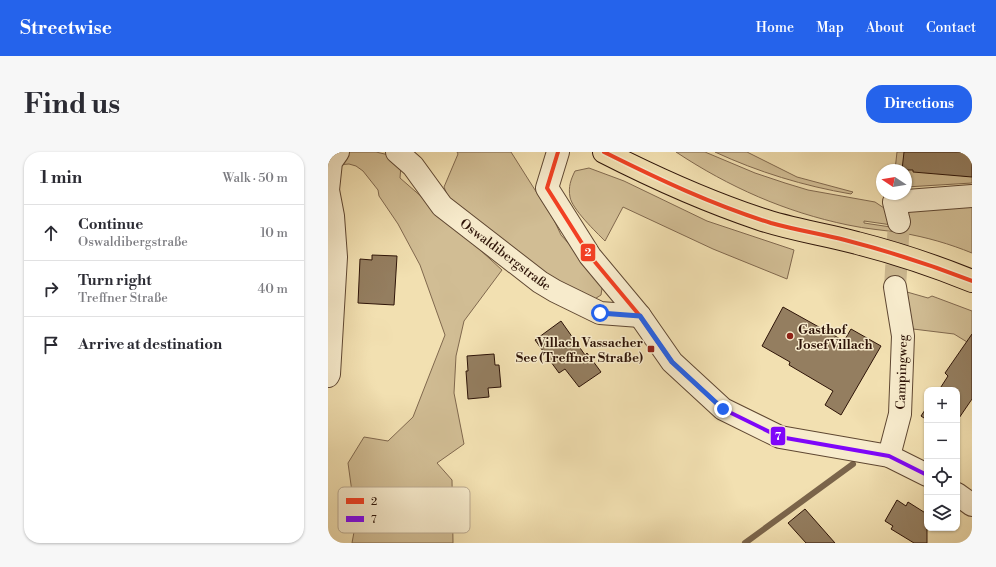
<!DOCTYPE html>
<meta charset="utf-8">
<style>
:root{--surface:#fff;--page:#f7f7f7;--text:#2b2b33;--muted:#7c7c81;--line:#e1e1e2;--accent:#2563eb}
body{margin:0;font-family:"Libre Bodoni",serif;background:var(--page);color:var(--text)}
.controls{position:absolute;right:12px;bottom:12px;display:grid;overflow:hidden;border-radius:8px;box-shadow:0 1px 3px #0004}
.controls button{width:36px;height:36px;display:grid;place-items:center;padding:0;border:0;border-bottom:1px solid var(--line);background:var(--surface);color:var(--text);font:20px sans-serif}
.compass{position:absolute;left:548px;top:12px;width:36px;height:36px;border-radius:50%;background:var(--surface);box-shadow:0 1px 3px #0004;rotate:282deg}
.stop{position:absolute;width:12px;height:12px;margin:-9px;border:3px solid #2563eb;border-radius:50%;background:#fff}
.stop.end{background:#2563eb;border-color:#fff;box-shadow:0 1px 4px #0008}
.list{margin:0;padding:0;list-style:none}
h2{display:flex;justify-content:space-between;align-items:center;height:52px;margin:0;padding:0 16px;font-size:17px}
h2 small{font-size:13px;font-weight:400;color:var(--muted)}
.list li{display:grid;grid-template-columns:26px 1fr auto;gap:12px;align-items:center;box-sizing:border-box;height:56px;padding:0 16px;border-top:1px solid var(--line)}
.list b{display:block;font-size:15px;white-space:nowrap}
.list p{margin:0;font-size:13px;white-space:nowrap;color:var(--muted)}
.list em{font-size:13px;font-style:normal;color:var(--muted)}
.icon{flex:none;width:22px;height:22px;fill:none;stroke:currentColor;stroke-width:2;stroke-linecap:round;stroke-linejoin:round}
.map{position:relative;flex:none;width:644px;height:391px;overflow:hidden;border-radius:16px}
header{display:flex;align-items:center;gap:24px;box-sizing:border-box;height:56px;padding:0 20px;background:var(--accent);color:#fff}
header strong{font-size:19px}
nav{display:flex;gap:22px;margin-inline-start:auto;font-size:14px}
.intro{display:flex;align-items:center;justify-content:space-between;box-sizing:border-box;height:96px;padding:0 24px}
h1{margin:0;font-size:28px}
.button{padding:10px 18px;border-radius:16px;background:var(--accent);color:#fff;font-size:14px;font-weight:700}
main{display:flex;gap:24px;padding:0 24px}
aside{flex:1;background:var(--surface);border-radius:16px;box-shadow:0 1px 3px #0004}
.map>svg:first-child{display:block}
.green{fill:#d1bd94;stroke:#80684e}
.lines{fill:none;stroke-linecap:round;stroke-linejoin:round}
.stream{stroke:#7b654b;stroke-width:6}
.building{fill:#947e60;stroke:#2e1408}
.minor-tunnel{stroke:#cbb78f;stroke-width:22;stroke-dasharray:22 11;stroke-linecap:butt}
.minor-casing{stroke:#5f4732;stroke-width:24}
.major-casing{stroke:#2e1408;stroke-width:24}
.minor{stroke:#f7ebcc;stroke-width:22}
.major{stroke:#f2e0b1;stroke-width:22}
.bus-1-casing{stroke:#f7ebcc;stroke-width:7}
.bus-2-casing{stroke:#f7ebcc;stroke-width:7}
.bus-1{stroke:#f24023;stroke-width:4}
.bus-2{stroke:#7f06f9;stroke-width:4}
.route{stroke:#2563eb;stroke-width:5}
.poi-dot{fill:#8f2418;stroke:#f7ebcc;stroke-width:1.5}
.labels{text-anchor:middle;stroke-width:3;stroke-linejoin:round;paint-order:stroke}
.street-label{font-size:13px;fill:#2e1408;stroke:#f7ebcc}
.poi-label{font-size:13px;font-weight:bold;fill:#2e1408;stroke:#f7ebcc;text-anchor:start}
.key{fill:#f7ebcc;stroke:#bbaa91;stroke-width:1}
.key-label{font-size:11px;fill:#2e1408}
.line-badge{stroke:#f7ebcc;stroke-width:1.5}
.badge-label{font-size:11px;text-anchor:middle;font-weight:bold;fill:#fff}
</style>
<header>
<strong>Streetwise</strong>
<nav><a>Home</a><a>Map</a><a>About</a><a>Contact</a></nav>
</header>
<div class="intro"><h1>Find us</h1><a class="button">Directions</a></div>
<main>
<aside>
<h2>1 min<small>Walk · 50 m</small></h2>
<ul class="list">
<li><svg class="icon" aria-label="ahead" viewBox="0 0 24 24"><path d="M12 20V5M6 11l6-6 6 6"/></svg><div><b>Continue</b><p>Oswaldibergstraße</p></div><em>10 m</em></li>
<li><svg class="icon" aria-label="right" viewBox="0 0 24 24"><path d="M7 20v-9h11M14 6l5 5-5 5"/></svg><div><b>Turn right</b><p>Treffner Straße</p></div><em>40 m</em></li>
<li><svg class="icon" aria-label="arrive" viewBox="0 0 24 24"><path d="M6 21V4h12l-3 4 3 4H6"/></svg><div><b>Arrive at destination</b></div></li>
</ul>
</aside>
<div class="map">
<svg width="644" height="391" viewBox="0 0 644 391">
<rect width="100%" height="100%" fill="#f2e0b1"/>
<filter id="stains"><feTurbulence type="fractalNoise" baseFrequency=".005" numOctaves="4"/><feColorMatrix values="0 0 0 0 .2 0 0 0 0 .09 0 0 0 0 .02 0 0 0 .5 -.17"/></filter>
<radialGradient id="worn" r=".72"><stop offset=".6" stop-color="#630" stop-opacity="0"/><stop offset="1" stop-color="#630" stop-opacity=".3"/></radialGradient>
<!-- green -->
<g class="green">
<path d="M17,0H48L61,3L73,13L72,26L103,53L174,118L136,169L128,204L126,241L136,292L109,311L124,328L125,391H24L28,369L20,311L36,285L60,289L85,265L117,183L92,113L70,72L51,44L50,38L35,19L28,14L21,12L8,13Z"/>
<path d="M129,0H183L226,68L233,83L275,130L273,143L262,150L200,118L120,45L116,35L130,2Z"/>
<path d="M348,0H377L427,21L457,31L480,38L547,50L559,58L564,73L536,69V71L576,77L581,60L644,46V101C622,92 598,85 574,81C556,78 538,77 520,73C457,60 401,35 348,0Z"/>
<path d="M387,0H419L469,25L525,40L523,42C476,34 430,20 387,0Z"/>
<path d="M569,0H644V31L578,35V18H567Z"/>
<path d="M261,16L296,29L379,69L466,98L459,127L385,97L295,55L277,89C268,80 244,57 242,45C240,35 243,27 247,19Z"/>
<path d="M579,140L600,146L604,144L644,159V193L626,182L585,177Z"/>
</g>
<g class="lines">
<!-- stream -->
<path class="stream" d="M417,391L525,312"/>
</g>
<!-- building -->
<g class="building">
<path d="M576,0H644V25L585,20V18H574Z"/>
<path d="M44,103L69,104L66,153L30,151L32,107L44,108Z"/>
<path d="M455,155L516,189L523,177L553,194L513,263L497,253L505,239L461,213L462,210L434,194Z"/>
<path d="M233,169L257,203L259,201L273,220L251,235L237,217L231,221L207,188Z"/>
<path d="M644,182V247L629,269V238H611L620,224L617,221Z"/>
<path d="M166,202L167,213H171L173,235L160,236L161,245L140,247L138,219H140L139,204Z"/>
<path d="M599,255V268L593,264Z"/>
<path d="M569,348L578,354L580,350L599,362V391H586L563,377L565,374L557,369Z"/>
<path d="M477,357L507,391H478L460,371Z"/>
</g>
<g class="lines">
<!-- minor-tunnel -->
<path class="minor-tunnel" d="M567,135L571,70"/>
<defs>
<g id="minor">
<path d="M69,0L85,14L114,54L212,130L227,139L272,161L312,164"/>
<path d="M230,0L219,36L262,104L312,164L344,210L395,257L452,285L561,304L599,323"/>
<path d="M571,70L566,50L644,44"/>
<path d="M0,224L1,222L8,105L5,64L0,38L3,10L10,0"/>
<path d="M561,304L572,262L575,184L567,135"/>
<path d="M629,342L644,353"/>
</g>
<path id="major" d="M276,0C327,26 378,49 432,67C464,78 497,82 529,91C568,101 607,114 644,129"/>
</defs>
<!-- minor casing -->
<use href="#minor" class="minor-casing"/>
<!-- major casing -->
<use href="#major" class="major-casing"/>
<!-- minor -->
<use href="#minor" class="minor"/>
<!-- major -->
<use href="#major" class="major"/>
<defs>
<g id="bus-1">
<path d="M230,0L219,36L262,104L312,164L330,190"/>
<path d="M276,0C330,27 385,53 443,71C468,78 493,82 517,88C560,99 603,113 644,129"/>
</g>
<path id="bus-2" d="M330,190L344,210L395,257L452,285L561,304L599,323"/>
</defs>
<!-- bus-1 casing -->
<use href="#bus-1" class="bus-1-casing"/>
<!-- bus-2 casing -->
<use href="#bus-2" class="bus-2-casing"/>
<!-- bus-1 -->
<use href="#bus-1" class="bus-1"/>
<!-- bus-2 -->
<use href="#bus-2" class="bus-2"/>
</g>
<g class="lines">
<!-- route -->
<path class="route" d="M272,161L312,164L344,210L395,257"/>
</g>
<!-- markers -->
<g class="poi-dot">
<circle cx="462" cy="184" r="4"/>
<rect x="319" y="193" width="8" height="8" rx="2"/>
</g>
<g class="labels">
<!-- street labels -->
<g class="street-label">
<text transform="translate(178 102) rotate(37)" y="5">Oswaldibergstraße</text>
<text transform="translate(573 220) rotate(-88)" y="5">Campingweg</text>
</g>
<!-- poi labels -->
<g class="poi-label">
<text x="470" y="182">Gasthof<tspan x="470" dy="15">Josef Villach</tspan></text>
<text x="315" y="195" text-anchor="end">Villach Vassacher<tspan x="315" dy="15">See (Treffner Straße)</tspan></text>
</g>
</g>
<!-- legend -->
<rect x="10" y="335" width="132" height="46" rx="6" class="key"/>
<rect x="18" y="346" width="18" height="6" fill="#f24023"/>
<rect x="18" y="364" width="18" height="6" fill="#7f06f9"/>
<g class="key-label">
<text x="43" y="353">2</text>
<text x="43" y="371">7</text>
</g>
<g class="line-badge">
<rect x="252" y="91" width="16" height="19" rx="4" fill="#f24023"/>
<rect x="442" y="274" width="16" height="20" rx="4" fill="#7f06f9"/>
</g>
<g class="badge-label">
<text x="260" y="104">2</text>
<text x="450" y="288">7</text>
</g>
<rect width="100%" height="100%" filter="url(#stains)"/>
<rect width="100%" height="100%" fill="url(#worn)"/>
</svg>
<div class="controls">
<button>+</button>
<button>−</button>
<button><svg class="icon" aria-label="locate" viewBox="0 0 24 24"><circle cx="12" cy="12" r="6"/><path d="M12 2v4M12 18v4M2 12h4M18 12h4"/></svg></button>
<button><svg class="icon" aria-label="layers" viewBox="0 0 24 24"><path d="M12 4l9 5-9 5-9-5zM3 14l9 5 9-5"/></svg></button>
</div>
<svg class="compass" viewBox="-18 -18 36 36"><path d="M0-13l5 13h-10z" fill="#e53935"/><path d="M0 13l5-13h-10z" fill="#7c7c81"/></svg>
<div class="stop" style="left:272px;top:161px"></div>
<div class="stop end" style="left:395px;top:257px"></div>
</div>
</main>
